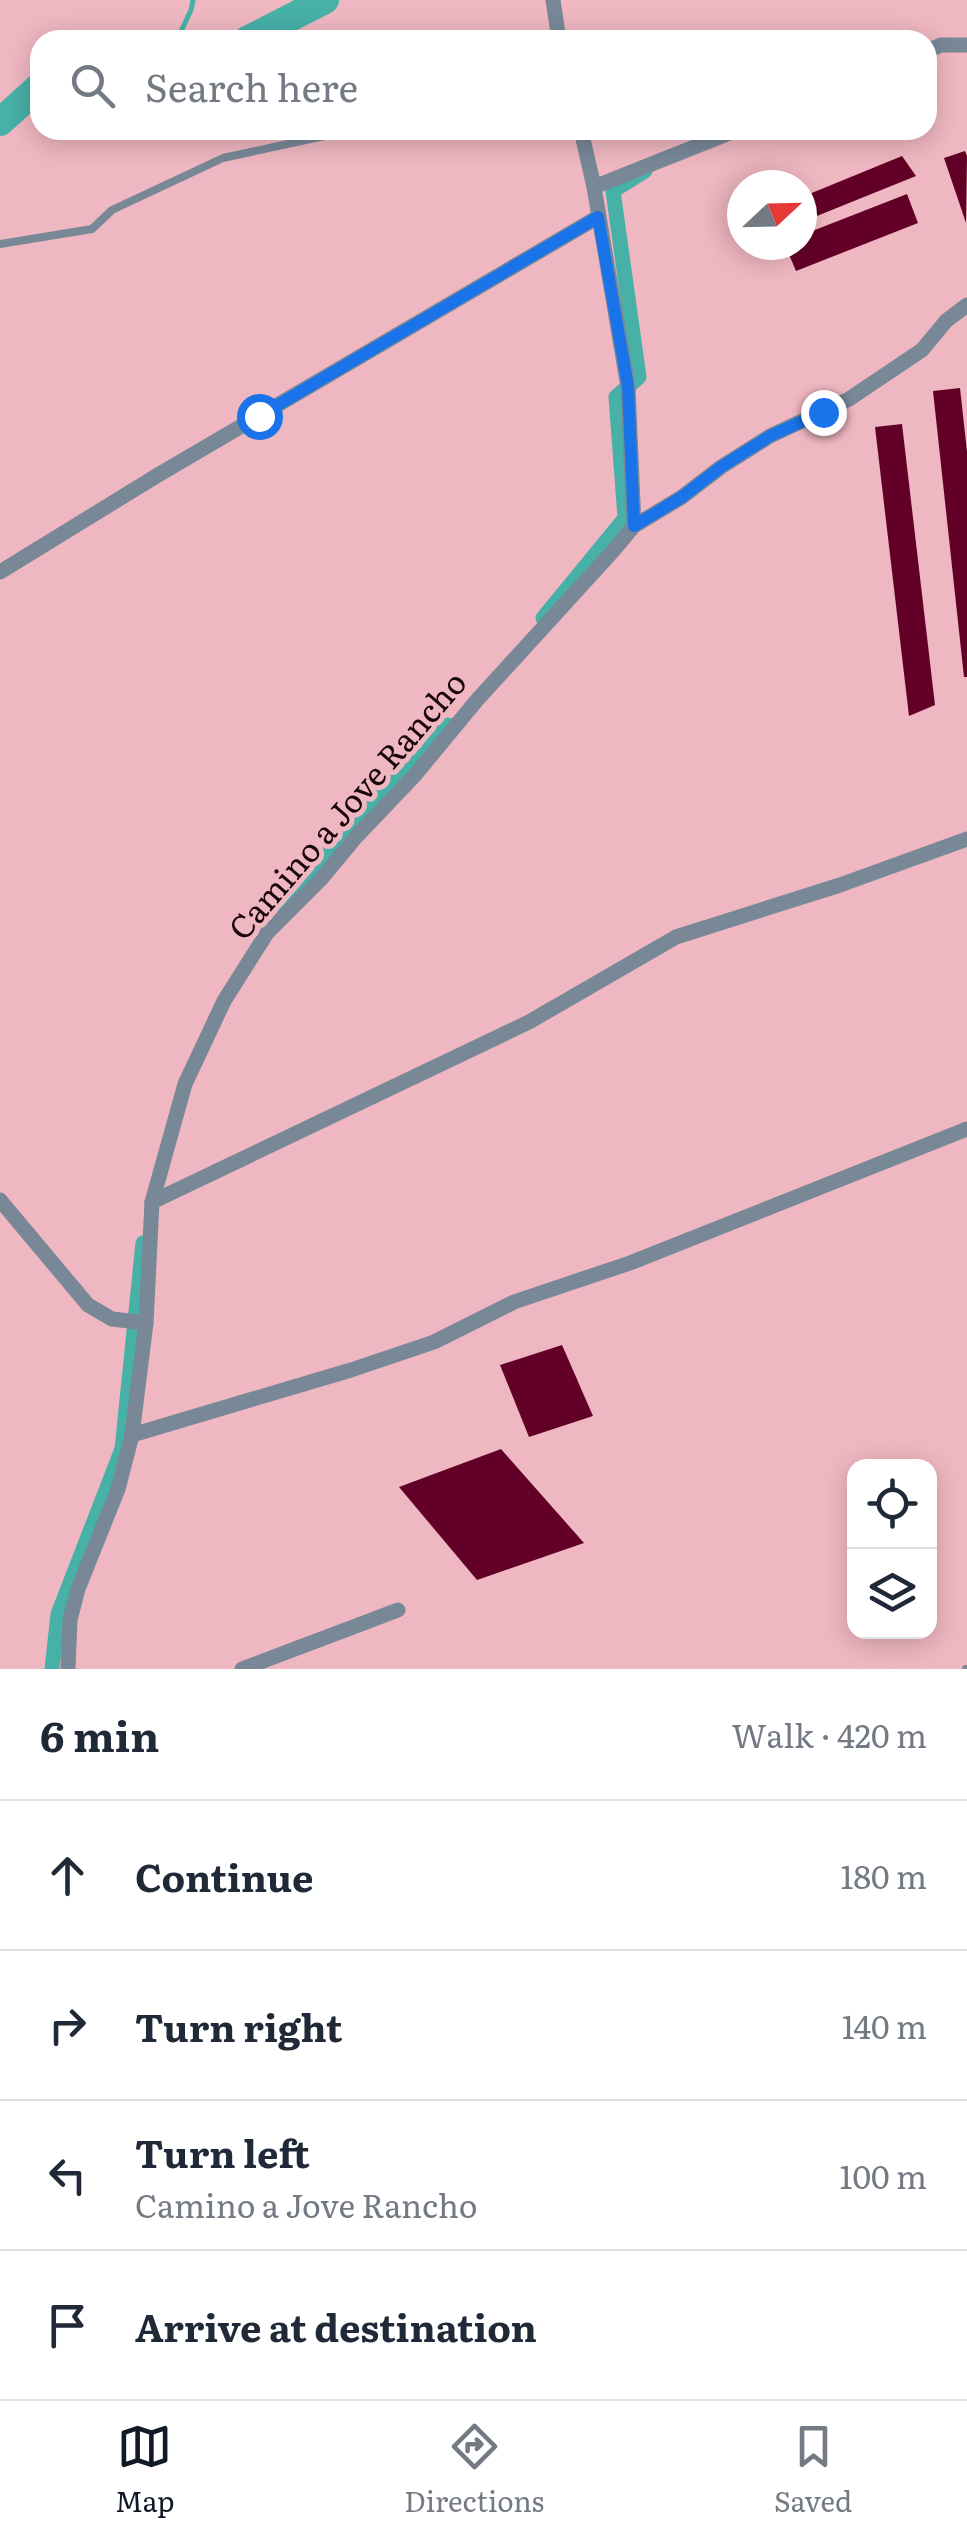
<!DOCTYPE html>
<meta charset="utf-8">
<style>
:root{--surface:#fff;--page:#f2f2f3;--text:#1f2937;--muted:#747a83;--line:#e0e1e3;--accent:#111827}
body{margin:0;font-family:Literata,serif;background:var(--page);color:var(--text)}
.controls{position:absolute;right:30px;bottom:30px;display:grid;overflow:hidden;border-radius:20px;box-shadow:0 5px 25px #0003}
.controls button{width:90px;height:90px;display:grid;place-items:center;padding:0;border:0;border-bottom:2px solid var(--line);background:var(--surface);color:var(--text);font:50px sans-serif}
.compass{position:absolute;left:727px;top:170px;width:90px;height:90px;border-radius:50%;background:var(--surface);box-shadow:0 5px 25px #0003;rotate:68deg}
.stop{position:absolute;width:30px;height:30px;margin:-22px;border:8px solid #1a73e8;border-radius:50%;background:#fff}
.stop.end{background:#1a73e8;border-color:#fff;box-shadow:0 2px 10px #0008}
.list{margin:0;padding:0;list-style:none}
h2{display:flex;justify-content:space-between;align-items:center;height:130px;margin:0;padding:0 40px;font-size:42px}
h2 small{font-size:32px;font-weight:400;color:var(--muted)}
.list li{display:grid;grid-template-columns:65px 1fr auto;gap:30px;align-items:center;box-sizing:border-box;height:150px;padding:0 40px;border-top:2px solid var(--line)}
.list b{display:block;font-size:38px;white-space:nowrap}
.list p{margin:0;font-size:32px;white-space:nowrap;color:var(--muted)}
.list em{font-size:32px;font-style:normal;color:var(--muted)}
.icon{flex:none;width:55px;height:55px;fill:none;stroke:currentColor;stroke-width:2;stroke-linecap:round;stroke-linejoin:round}
.map{position:relative;flex:none;width:967px;height:1669px;overflow:hidden}
.search{position:absolute;background:var(--surface);box-shadow:0 5px 25px #0003;left:30px;right:30px;top:30px;height:110px;display:flex;align-items:center;gap:25px;box-sizing:border-box;padding:0 35px;border-radius:30px;color:var(--muted);font-size:38px}
.sheet{height:730px;background:var(--surface)}
nav{display:flex;justify-content:space-around;align-items:center;box-sizing:border-box;height:140px;border-top:2px solid var(--line);background:var(--surface);font-size:28px;color:var(--muted)}
nav a{display:grid;justify-items:center;gap:5px}
nav .on{color:var(--accent)}
.map>svg:first-child{display:block}
.lines{fill:none;stroke-linecap:round;stroke-linejoin:round}
.stream{stroke:#47b0a7;stroke-width:5}
.canal{stroke:#47b0a7;stroke-width:15}
.river{stroke:#47b0a7;stroke-width:28}
.building{fill:#630027}
.service{stroke:#788897;stroke-width:8}
.minor{stroke:#788897;stroke-width:15}
.route{stroke:#1a73e8;stroke-width:12}
.labels{text-anchor:middle;stroke-width:10;stroke-linejoin:round;paint-order:stroke}
.street-label{font-size:32px;fill:#18060a;stroke:#efb7c1}
</style>
<div class="map">
<svg width="967" height="1669" viewBox="0 0 967 1669">
<rect width="100%" height="100%" fill="#efb7c1"/>
<g class="lines">
<!-- stream -->
<path class="stream" d="M177,40L191,10L193,0"/>
<!-- canal -->
<g class="canal">
<path d="M543,618L625,518L616,397L639,377L613,191L645,171"/>
<path d="M284,909L322,859L448,725"/>
<path d="M52,1669L58,1614L122,1449L143,1243"/>
</g>
<!-- river -->
<g class="river">
<path d="M247,40L325,0"/>
<path d="M0,122L40,86"/>
</g>
</g>
<!-- building -->
<g class="building">
<path d="M965,151L967,156L966,223L944,158Z"/>
<path d="M902,156L916,176L802,222V197Z"/>
<path d="M907,194L918,223L796,271L785,245H802V235Z"/>
<path d="M960,388L967,452V677H964L933,391Z"/>
<path d="M902,424L935,705L909,716L875,427Z"/>
<path d="M562,1345L593,1416L529,1437L500,1365Z"/>
<path d="M501,1449L584,1543L477,1580L399,1487Z"/>
</g>
<g class="lines">
<!-- service -->
<g class="service">
<path d="M541,40L557,33"/>
<path d="M0,244L92,229L112,210L223,158L329,135L341,130"/>
<path d="M966,1669H967"/>
</g>
<!-- minor -->
<g class="minor">
<path d="M553,0L559,40"/>
<path d="M927,51L941,45H967"/>
<path d="M581,130L594,187L628,387L634,526"/>
<path d="M594,187L737,130"/>
<path d="M0,572L158,475L598,217"/>
<path d="M0,1200L88,1305L112,1319L146,1323"/>
<path d="M152,1202L529,1022L676,937L840,885L967,839"/>
<path d="M132,1435L351,1370L434,1342L514,1302L630,1263L967,1129"/>
<path d="M68,1669L70,1620L78,1589L118,1489L132,1435L146,1323L152,1202L185,1084L224,1001L267,933L321,879L356,837L415,775L477,700L613,551L634,526L682,497L721,467L770,436L849,399L922,350L946,321L967,305"/>
<path d="M242,1669L398,1610"/>
</g>
</g>
<g class="lines">
<!-- route -->
<path class="route" d="M259,416L598,217L628,386L634,526L682,497L721,467L770,436L823,412"/>
</g>
<g class="labels">
<!-- street labels -->
<g class="street-label">
<text transform="translate(348 806) rotate(-49)" y="11">Camino a Jove Rancho</text>
</g>
</g>
</svg>
<div class="controls">
<button><svg class="icon" aria-label="locate" viewBox="0 0 24 24"><circle cx="12" cy="12" r="6"/><path d="M12 2v4M12 18v4M2 12h4M18 12h4"/></svg></button>
<button><svg class="icon" aria-label="layers" viewBox="0 0 24 24"><path d="M12 4l9 5-9 5-9-5zM3 14l9 5 9-5"/></svg></button>
</div>
<svg class="compass" viewBox="-18 -18 36 36"><path d="M0-13l5 13h-10z" fill="#e53935"/><path d="M0 13l5-13h-10z" fill="#747a83"/></svg>
<div class="stop" style="left:259px;top:416px"></div>
<div class="stop end" style="left:823px;top:412px"></div>
<div class="search"><svg class="icon" aria-label="search" viewBox="0 0 24 24"><circle cx="10" cy="10" r="6"/><path d="M15 15l6 6"/></svg>Search here</div>
</div>
<section class="sheet">
<h2>6 min<small>Walk · 420 m</small></h2>
<ul class="list">
<li><svg class="icon" aria-label="ahead" viewBox="0 0 24 24"><path d="M12 20V5M6 11l6-6 6 6"/></svg><div><b>Continue</b></div><em>180 m</em></li>
<li><svg class="icon" aria-label="right" viewBox="0 0 24 24"><path d="M7 20v-9h11M14 6l5 5-5 5"/></svg><div><b>Turn right</b></div><em>140 m</em></li>
<li><svg class="icon" aria-label="left" viewBox="0 0 24 24"><path d="M17 20v-9H6M10 6l-5 5 5 5"/></svg><div><b>Turn left</b><p>Camino a Jove Rancho</p></div><em>100 m</em></li>
<li><svg class="icon" aria-label="arrive" viewBox="0 0 24 24"><path d="M6 21V4h12l-3 4 3 4H6"/></svg><div><b>Arrive at destination</b></div></li>
</ul>
</section>
<nav>
<a class="on"><svg class="icon" aria-label="map" viewBox="0 0 24 24"><path d="M3 6l6-2 6 2 6-2v14l-6 2-6-2-6 2zM9 4v14M15 6v14"/></svg>Map</a>
<a><svg class="icon" aria-label="directions" viewBox="0 0 24 24"><path d="M12 3l9 9-9 9-9-9zM9 14v-3h6M13 9l2 2-2 2"/></svg>Directions</a>
<a><svg class="icon" aria-label="saved" viewBox="0 0 24 24"><path d="M7 4h10v16l-5-4-5 4z"/></svg>Saved</a>
</nav>
